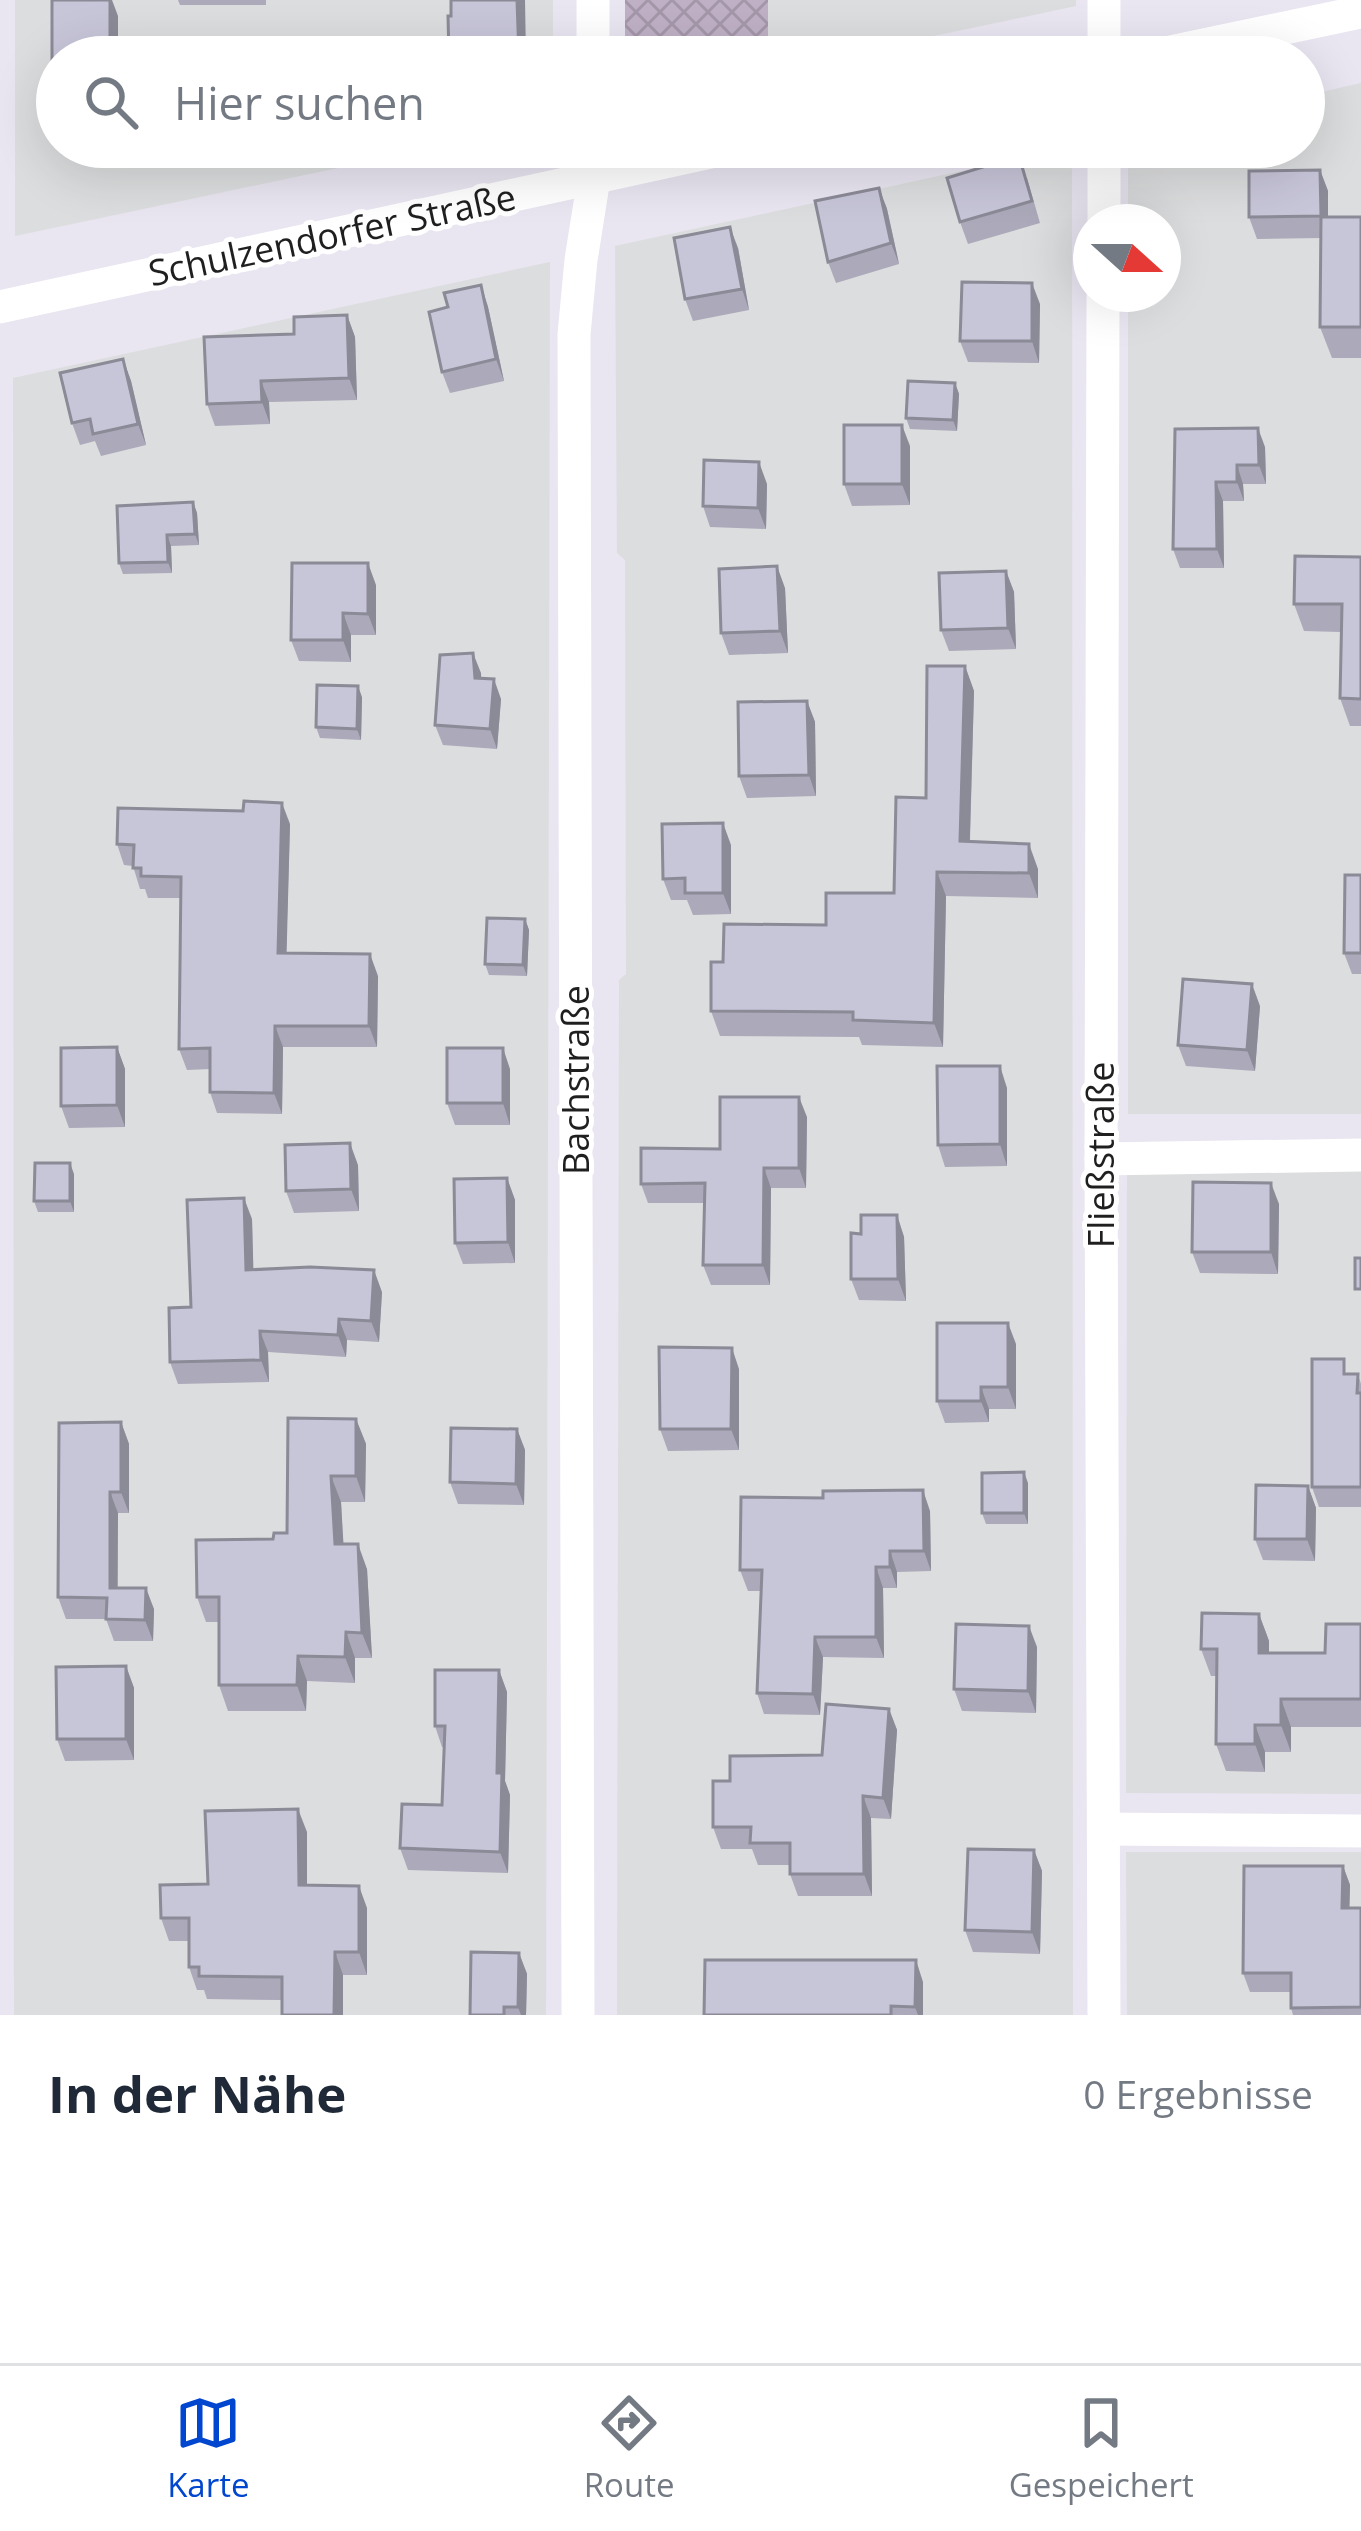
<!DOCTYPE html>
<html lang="de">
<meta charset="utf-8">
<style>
:root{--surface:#fff;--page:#f6f6f7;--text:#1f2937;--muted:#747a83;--line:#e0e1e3;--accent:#0046cf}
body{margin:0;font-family:"Open Sans",sans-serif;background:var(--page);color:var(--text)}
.compass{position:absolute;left:1073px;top:204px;width:108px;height:108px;border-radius:50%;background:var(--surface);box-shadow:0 12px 48px #0002;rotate:111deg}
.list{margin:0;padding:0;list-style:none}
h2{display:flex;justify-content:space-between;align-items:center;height:156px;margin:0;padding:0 48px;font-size:51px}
h2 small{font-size:39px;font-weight:400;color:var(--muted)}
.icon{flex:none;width:66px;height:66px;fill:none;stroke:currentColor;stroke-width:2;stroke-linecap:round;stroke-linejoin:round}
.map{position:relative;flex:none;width:1361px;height:2015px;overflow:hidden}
.search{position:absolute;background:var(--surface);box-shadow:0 12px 48px #0002;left:36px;right:36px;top:36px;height:132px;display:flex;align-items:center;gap:30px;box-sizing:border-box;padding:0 42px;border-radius:66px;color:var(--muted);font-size:45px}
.sheet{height:348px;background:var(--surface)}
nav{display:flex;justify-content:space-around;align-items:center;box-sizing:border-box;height:168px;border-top:3px solid var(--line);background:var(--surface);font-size:33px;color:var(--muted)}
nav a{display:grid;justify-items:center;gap:6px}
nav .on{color:var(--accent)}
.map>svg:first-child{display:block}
.residential{fill:#dcddde}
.construction{fill:url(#construction-cross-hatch)}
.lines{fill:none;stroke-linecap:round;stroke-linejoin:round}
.street{stroke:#fff;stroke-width:33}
.wall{fill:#aba9ba}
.shaded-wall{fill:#8b8a97}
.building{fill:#c7c5d8;stroke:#8b8a97;stroke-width:3}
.labels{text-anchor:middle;stroke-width:10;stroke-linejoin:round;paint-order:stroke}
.street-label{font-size:36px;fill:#1f1f1f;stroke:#fff}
</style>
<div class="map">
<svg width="1361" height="2015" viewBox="0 0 1361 2015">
<defs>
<pattern id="construction-cross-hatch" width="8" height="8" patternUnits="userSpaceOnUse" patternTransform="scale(3)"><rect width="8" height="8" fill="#bfb0c6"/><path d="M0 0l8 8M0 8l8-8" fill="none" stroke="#a497aa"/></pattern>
</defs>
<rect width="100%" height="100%" fill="#e9e5f1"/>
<!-- residential -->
<g class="residential">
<path d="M15,0H553V57H57V147H438L15,236Z"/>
<path d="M625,0H1076V6L834,57H625Z"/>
<path d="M1361,83V1114H1128V294H1163V222H1128V147H1304V96Z"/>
<path d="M1072,147L1073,2015H617L619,980L626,974L625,560L617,553L615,246Z"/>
<path d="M550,262L546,2015H14L13,378Z"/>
<path d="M1127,1170H1361V1794L1126,1793Z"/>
<path d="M1126,1852H1361V2015H1127Z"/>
</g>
<!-- construction -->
<rect class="construction" x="625" y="0" width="143" height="57"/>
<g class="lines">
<!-- street -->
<g class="street">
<path d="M593,0V57"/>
<path d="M1104,0V57"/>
<path d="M1147,57L1361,12"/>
<path d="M1104,222V147"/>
<path d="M1103,294L1101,1159L1104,2015"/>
<path d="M0,307L734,147"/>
<path d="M1101,1159L1361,1155"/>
<path d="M1104,1829L1361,1831"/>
<path d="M578,2015L574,334L581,260L594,178V147"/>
</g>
</g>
<!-- wall -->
<g class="wall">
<path d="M178,0H266V5H180Z"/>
<path d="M1320,170L1328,191V217H1361V358H1332L1320,327L1321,238L1257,239L1249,217Z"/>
<path d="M1027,178L1040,223L968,244L960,222Z"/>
<path d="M879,188L887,209L899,264L836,283L828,262Z"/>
<path d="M738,248L749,310L693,321L685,299Z"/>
<path d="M481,285L488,307L504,381L450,393L442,372Z"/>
<path d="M1040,304L1039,363L968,362L960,341Z"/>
<path d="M347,315L355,337L357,400L269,402L270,424L215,426L207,404L294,334Z"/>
<path d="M123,359L131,381L146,445L101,456L95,441L80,445L72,423Z"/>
<path d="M955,383L959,394L957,431L910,429L906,418Z"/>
<path d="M1175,429L1265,447L1266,484H1243L1244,501H1223L1224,568H1180L1173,549Z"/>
<path d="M910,446V505L852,506L844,484Z"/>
<path d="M767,484L766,529L710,527L703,506Z"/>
<path d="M193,502L197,513L199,545L171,546L172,573L123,574L119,563Z"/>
<path d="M1361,557V726H1350L1340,698L1341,632L1304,631L1294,604Z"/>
<path d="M1006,571L1014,592L1016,649L949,651L941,630Z"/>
<path d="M376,585V635H351V662L299,661L291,640Z"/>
<path d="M785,588L788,653L729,655L721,633Z"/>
<path d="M965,666L974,691L970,842L1038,869V898L946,896L943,1047L862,1045L859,1037L720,1036L711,1011L723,962L826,925L894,893L926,798Z"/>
<path d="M481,673V679L501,699L497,749L443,745L435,725Z"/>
<path d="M362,697L361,740L320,738L316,727Z"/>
<path d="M807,701L815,722L816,796L747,798L739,776Z"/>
<path d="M290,824L286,954L378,976L377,1047H283L282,1114L217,1113L210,1092V1069L187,1070L179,1049L181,898H148L145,889H140L133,866L124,865L117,844Z"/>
<path d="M731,845V914L693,915L687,900H671L663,879Z"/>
<path d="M1361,875V974H1352L1344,953Z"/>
<path d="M525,919L529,930L527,976L489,975L485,964Z"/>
<path d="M1260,1006L1255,1071L1186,1066L1178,1045Z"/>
<path d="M117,1047L125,1069V1127L69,1128L61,1106Z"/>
<path d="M510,1069V1125H455L447,1103Z"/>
<path d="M1007,1088V1166L945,1167L938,1145Z"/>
<path d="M807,1117L806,1188H771L770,1285H711L703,1265L705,1203H648L641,1184L720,1149Z"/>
<path d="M358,1165L359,1211L294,1213L286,1191Z"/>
<path d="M74,1174V1212H38L34,1201Z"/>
<path d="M507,1178L515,1200V1263L463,1264L455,1243Z"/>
<path d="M1279,1204L1278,1274L1200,1273L1192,1252Z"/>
<path d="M897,1215L904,1237L906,1301L859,1300L851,1279L861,1234Z"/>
<path d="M252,1219L253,1269L382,1292L379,1342L347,1340L346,1357L268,1352L269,1382L178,1384L170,1362L191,1307Z"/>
<path d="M1016,1344V1409H989V1422L945,1423L937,1401Z"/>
<path d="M739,1369V1450L668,1451L660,1429Z"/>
<path d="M1349,1374H1358L1361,1384V1507H1319L1312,1487Z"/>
<path d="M356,1419L366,1444L365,1502H341L343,1544L367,1569L372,1658H355V1683L307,1681L306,1711H228L219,1685V1622H206L197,1597L273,1539L287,1533Z"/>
<path d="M121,1422L129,1444V1513H118V1588L154,1609L153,1641H114L106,1619H66L58,1597Z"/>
<path d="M517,1429L525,1450L524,1505L458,1504L450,1482Z"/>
<path d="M1028,1483V1524H986L982,1513Z"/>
<path d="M1308,1486L1316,1508L1315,1561L1263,1560L1255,1539Z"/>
<path d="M823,1498L930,1511L931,1571L897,1572V1588H883L884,1658L823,1657L820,1715L764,1714L757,1693L761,1591H748L740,1570Z"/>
<path d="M1259,1614L1269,1641V1653H1325L1361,1624V1727H1291V1752H1265V1772L1226,1771L1216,1744L1217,1676H1211L1201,1649Z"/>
<path d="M1037,1647L1036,1713L962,1711L954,1689Z"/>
<path d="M126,1666L134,1688V1760L65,1761L57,1739Z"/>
<path d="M499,1670L507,1692L505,1781L510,1795L508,1873L408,1870L400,1848L442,1805L444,1747H442L435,1726Z"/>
<path d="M889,1709L897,1730L891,1819L871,1818L872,1896H798L790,1874V1865H758L752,1849H721L713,1827L730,1781L822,1755Z"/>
<path d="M307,1832V1885L367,1908V1975H343V2015H282V2000L207,1999L204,1990H197L189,1967V1941H169L161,1918L208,1884Z"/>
<path d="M1034,1850L1042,1871L1040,1954L973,1952L965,1930Z"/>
<path d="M1343,1866L1350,1885L1349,1908H1361V2015H1293L1291,2008V1992H1250L1243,1973Z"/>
<path d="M519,1953L527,1974L526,2015H470Z"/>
<path d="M923,1982V2015H704Z"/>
</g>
<!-- shaded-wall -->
<g class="shaded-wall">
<path d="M110,0H112L118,16V57H110Z"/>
<path d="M517,0H525L526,57H519Z"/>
<path d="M379,39L385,57H378Z"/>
<path d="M1320,170L1328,191V238L1321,216Z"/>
<path d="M879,188L887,209L899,264L891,243Z"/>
<path d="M730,227L738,248L749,310L742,289Z"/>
<path d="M1032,283L1040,304L1039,363L1032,341Z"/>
<path d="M481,285L488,307L504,381L496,359Z"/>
<path d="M347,315L355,337L357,400L349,378Z"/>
<path d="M123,359L131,381L146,445L138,424Z"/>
<path d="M261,381L269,402L270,424L262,402Z"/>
<path d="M955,383L959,394L957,431L953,420Z"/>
<path d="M902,425L910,446V505L902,484Z"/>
<path d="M1258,428L1265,447L1266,484L1259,465Z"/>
<path d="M759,462L767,484L766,529L758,508Z"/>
<path d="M1237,465L1243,484L1244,501L1237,482Z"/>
<path d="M1216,482L1223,501L1224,568L1217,549Z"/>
<path d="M193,502L197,513L199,545L195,534Z"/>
<path d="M167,535L171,546L172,573L168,562Z"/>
<path d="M368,563L376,585V635L368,614Z"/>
<path d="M777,566L785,588L788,653L780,631Z"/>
<path d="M1006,571L1014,592L1016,649L1008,628Z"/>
<path d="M343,613L351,635V662L343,640Z"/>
<path d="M473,653L481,673L482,698L475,678Z"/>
<path d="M965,666L974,691L969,866L960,841Z"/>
<path d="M494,679L501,699L497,749L490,729Z"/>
<path d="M358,686L362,697L361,740L357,729Z"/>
<path d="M807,701L815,722L816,796L809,775Z"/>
<path d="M282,803L290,824L286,975L278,953Z"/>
<path d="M723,823L731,845V914L723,893Z"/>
<path d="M1029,844L1038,869V898L1029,873Z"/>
<path d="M937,872L946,896L943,1047L934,1023Z"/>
<path d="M525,919L529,930L527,976L523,965Z"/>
<path d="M370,954L378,976L377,1047L369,1026Z"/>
<path d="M1252,984L1260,1006L1255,1071L1247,1050Z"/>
<path d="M275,1026L283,1047L282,1114L274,1093Z"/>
<path d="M117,1047L125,1069V1127L117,1105Z"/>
<path d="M503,1048L510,1069V1125L503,1103Z"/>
<path d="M1000,1066L1007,1088V1166L1000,1144Z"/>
<path d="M799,1097L807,1117L806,1188L799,1168Z"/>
<path d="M350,1143L358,1165L359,1211L351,1189Z"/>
<path d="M70,1163L74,1174V1212L70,1201Z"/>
<path d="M764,1168L771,1188L770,1285L763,1265Z"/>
<path d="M507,1178L515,1200V1263L508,1242Z"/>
<path d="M1271,1183L1279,1204L1278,1274L1271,1252Z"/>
<path d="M244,1198L252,1219L254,1291L246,1270Z"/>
<path d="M897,1215L904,1237L906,1301L898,1279Z"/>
<path d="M374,1270L382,1292L379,1342L371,1321Z"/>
<path d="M339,1319L347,1340L346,1357L338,1335Z"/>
<path d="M1008,1323L1016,1344V1409L1008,1387Z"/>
<path d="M260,1331L268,1352L269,1382L261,1360Z"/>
<path d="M732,1348L739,1369V1450L731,1429Z"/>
<path d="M981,1387L989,1409V1422L981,1401Z"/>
<path d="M356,1419L366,1444L365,1502L356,1476Z"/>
<path d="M121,1422L129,1444V1513L121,1492Z"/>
<path d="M517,1429L525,1450L524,1505L516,1484Z"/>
<path d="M1024,1472L1028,1483V1524L1024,1513Z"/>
<path d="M331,1476L341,1502L345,1570L335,1544Z"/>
<path d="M1308,1486L1316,1508L1315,1561L1307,1539Z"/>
<path d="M923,1490L930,1511L931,1571L924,1551Z"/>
<path d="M110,1492L118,1513L117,1610L110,1588Z"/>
<path d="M358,1544L367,1569L372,1658L362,1633Z"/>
<path d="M890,1551L897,1572V1588L890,1567Z"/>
<path d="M876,1567L883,1588L884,1658L876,1637Z"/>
<path d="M146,1588L154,1609L153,1641L145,1620Z"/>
<path d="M1259,1614L1269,1641V1680L1259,1653Z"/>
<path d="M1029,1626L1037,1647L1036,1713L1028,1691Z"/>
<path d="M346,1632L355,1658V1683L345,1657Z"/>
<path d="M815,1637L823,1657L820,1715L813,1694Z"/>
<path d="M298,1656L307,1681L306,1711L297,1685Z"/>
<path d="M126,1666L134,1688V1760L126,1739Z"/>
<path d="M499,1670L507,1692L505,1781L510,1795L508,1873L500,1852L497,1773Z"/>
<path d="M1281,1699L1291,1727V1752L1281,1725Z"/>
<path d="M889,1709L897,1730L891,1819L883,1798Z"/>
<path d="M1255,1725L1265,1752V1772L1255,1744Z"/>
<path d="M863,1796L871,1818L872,1896L864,1874Z"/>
<path d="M298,1809L307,1832V1908L299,1885Z"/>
<path d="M1034,1850L1042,1871L1040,1954L1032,1932Z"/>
<path d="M1343,1866L1350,1885L1349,1927L1342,1908Z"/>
<path d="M359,1886L367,1908V1975L359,1952Z"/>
<path d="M335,1952L343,1975V2015H334Z"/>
<path d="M519,1953L527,1974L526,2015H521L518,2007Z"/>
<path d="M916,1960L923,1982V2015H918L915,2007Z"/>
</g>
<!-- building -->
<g class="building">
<path d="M52,0H110V57H57V60H52Z"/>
<path d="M451,0H517L519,57H449L448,16H451Z"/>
<path d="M309,38L379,39L378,57H309Z"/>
<path d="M1019,156L1032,201L960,222L947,178Z"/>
<path d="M1320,170L1321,216L1249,217V171Z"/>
<path d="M879,188L891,243L828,262L815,201Z"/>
<path d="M1321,217H1361V327H1320Z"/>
<path d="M730,227L742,289L685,299L674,238Z"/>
<path d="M962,282L1032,283V341H960Z"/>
<path d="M481,285L496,359L442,372L429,312L448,307L444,293Z"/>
<path d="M347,315L349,378L261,381L262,402L207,404L204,337L294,334V317Z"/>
<path d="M123,359L138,424L93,434L90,419L72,423L60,373Z"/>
<path d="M908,381L955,383L953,420L906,418Z"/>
<rect x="844" y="425" width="58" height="59"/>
<path d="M1258,428L1259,465H1237V482H1216L1217,549H1173L1175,429Z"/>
<path d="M704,460L759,462L758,508L703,506Z"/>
<path d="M193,502L195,534L167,535L168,562L119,563L117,506Z"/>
<path d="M1295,556L1361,557V699L1340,698L1342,604H1294Z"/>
<path d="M292,563H368V614L343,613V640H291Z"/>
<path d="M777,566L780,631L721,633L719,569Z"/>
<path d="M1006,571L1008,628L941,630L939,573Z"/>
<path d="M473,653L475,678L494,679L490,729L435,725L440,655Z"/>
<path d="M927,666H965L960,841L1029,844V873L937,872L934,1023L853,1020V1012L711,1011V962H723L724,924L826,925V893H894L896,797L926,798Z"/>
<path d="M317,685L358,686L357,729L316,727Z"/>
<path d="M807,701L809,775L739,776L738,702Z"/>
<path d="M244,801L282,803L278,953L370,954L369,1026H275L274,1093L210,1092V1048L179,1049L181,877L141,876V868H133L134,845L117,844L118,808L243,811Z"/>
<path d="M723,823V893H685V878L663,879L662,824Z"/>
<path d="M1345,875H1361V953H1344Z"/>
<path d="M487,918L525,919L523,965L485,964Z"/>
<path d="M1183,979L1252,984L1247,1050L1178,1045Z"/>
<path d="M117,1047V1105L61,1106V1048Z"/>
<rect x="447" y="1048" width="56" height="55"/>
<path d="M937,1066H1000V1144L938,1145Z"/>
<path d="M720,1097H799V1168H764L763,1265H703L705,1183L641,1184V1148L720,1149Z"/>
<path d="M350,1143L351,1189L286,1191L285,1145Z"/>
<path d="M35,1163H70V1201H34Z"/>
<path d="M507,1178L508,1242L455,1243L454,1179Z"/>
<path d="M1193,1182L1271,1183V1252H1192Z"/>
<path d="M244,1198L246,1270L310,1267L374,1270L371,1321L339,1319L338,1335L260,1331L261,1360L170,1362L169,1308L191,1307L187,1200Z"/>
<path d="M861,1215H897L898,1279H851V1233L861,1234Z"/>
<rect x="1355" y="1258" width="6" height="31"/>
<path d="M937,1323H1008V1387H981V1401H937Z"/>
<path d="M659,1347L732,1348L731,1429H660Z"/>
<path d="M1312,1359H1344V1374H1358L1357,1393H1361V1487H1312Z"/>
<path d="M288,1418L356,1419V1476H331L335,1544H358L362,1633L346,1632L345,1657L298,1656L297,1685H219V1597H197L196,1540L273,1539L274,1533H287Z"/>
<path d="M121,1422V1492H110V1588H146L145,1620L106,1619L107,1598L58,1597L59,1423Z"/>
<path d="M451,1428L517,1429L516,1484L450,1482Z"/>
<path d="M1024,1472V1513H982V1473Z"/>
<path d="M1256,1485L1308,1486L1307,1539H1255Z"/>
<path d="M923,1490L924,1551H890V1567H876V1637H815L813,1694L757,1693L762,1570H740L741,1497L823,1498V1491Z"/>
<path d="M1202,1613L1259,1614V1653H1325L1326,1624H1361V1699H1281V1725H1255V1744H1216L1217,1649H1201Z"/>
<path d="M956,1624L1029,1626L1028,1691L954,1689Z"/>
<path d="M126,1666V1739H57L56,1667Z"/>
<path d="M435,1670H499L497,1773H502L500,1852L400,1848L402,1804L442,1805L445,1726H435Z"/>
<path d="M826,1704L889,1709L883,1798L863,1796L864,1874H790V1843H750L751,1827H713V1781H730V1756L822,1755Z"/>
<path d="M298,1809L299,1885L359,1886V1952H335L334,2015H282V1977L199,1976V1967H189V1918H161L160,1885L208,1884L205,1811Z"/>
<path d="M968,1849L1034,1850L1032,1932L965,1930Z"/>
<path d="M1244,1866H1343L1342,1908H1361V2007L1291,2008V1973H1243Z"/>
<path d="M471,1952L519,1953L518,2007H504V2015H470Z"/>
<path d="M705,1960H916L915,2007L891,2006V2015H704Z"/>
</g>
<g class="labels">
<!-- street labels -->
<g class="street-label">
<text transform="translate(332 235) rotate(-12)" y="13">Schulzendorfer Straße</text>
<text transform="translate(576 1080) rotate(-90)" y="13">Bachstraße</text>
<text transform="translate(1101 1155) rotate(-90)" y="13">Fließstraße</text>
</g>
</g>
</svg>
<svg class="compass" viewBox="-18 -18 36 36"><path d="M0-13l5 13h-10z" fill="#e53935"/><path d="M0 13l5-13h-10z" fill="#747a83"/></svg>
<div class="search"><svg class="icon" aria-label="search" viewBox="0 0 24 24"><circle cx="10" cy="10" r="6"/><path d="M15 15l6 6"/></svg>Hier suchen</div>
</div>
<section class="sheet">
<h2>In der Nähe<small>0 Ergebnisse</small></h2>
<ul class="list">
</ul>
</section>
<nav>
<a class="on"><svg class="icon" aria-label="map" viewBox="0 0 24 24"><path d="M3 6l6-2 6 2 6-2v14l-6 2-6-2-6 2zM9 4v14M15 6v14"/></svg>Karte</a>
<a><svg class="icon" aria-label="directions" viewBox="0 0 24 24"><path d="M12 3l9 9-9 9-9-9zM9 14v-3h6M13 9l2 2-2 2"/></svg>Route</a>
<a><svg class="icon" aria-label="saved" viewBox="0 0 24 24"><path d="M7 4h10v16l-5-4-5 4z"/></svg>Gespeichert</a>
</nav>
